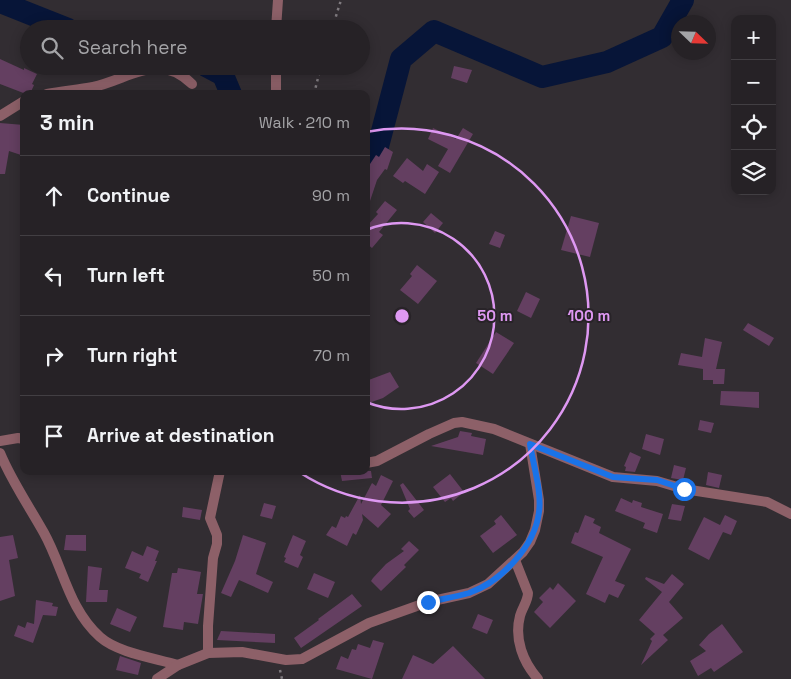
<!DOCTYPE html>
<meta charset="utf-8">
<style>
:root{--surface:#262226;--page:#2e2a2e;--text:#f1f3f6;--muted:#a4a4a7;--line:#423f43}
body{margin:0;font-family:"Space Grotesk",sans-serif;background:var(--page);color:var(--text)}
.controls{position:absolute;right:15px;top:15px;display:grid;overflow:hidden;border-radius:10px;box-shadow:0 2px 12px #0003}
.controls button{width:45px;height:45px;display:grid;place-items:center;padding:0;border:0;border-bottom:1px solid var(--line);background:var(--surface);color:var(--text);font:25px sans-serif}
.compass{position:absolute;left:671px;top:15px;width:45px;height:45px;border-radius:50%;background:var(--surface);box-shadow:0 2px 12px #0003;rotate:113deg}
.stop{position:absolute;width:15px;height:15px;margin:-11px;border:4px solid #1a73e8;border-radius:50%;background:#fff}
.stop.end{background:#1a73e8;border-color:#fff;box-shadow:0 1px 5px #0008}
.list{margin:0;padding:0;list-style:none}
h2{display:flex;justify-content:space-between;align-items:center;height:65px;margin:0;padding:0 20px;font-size:21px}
h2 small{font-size:16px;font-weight:400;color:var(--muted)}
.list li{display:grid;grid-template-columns:32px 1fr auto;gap:15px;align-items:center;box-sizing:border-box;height:80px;padding:0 20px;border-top:1px solid var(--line)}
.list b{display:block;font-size:19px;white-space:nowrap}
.list em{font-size:16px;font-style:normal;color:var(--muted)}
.icon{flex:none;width:28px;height:28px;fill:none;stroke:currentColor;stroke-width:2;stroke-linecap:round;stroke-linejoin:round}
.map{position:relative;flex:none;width:791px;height:679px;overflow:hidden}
.search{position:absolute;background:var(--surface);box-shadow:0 2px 12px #0003;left:20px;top:20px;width:350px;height:55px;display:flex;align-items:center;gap:12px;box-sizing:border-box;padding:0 18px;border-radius:28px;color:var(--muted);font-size:19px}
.panel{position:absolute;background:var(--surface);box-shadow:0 2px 12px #0003;left:20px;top:90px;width:350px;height:385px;border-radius:10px}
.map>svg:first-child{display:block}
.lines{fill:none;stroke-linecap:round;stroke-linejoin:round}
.river{stroke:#071538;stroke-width:22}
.building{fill:#643f61}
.path{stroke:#7f7a7f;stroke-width:2.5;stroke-dasharray:2.5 4;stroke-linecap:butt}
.street{stroke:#8d6068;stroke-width:10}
.route{stroke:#1a73e8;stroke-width:6}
.ring{fill:none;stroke:#de98f2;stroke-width:2.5}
.centre{fill:#de98f2;stroke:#282328;stroke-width:2.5}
.ring-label{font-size:15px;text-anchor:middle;font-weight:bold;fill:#de98f2;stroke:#282328;stroke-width:4;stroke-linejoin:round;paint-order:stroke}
</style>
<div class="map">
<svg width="791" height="679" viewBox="0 0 791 679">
<rect width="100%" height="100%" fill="#322d32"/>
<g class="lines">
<!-- river -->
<g class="river">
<path d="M0,2L68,29"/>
<path d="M206,66L223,75L231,94"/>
<path d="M366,162L376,154L401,59L434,31L542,77L607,62L662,37L683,0"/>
</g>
</g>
<!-- building -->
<g class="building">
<path d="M0,59L24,70V68L37,74L32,84L34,85L30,94H26L0,84Z"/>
<path d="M454,66L472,70L467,83L451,78Z"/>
<path d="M0,123L24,125V156L9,151L5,174H0Z"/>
<path d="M433,128L456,139L463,128L473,134L450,173L438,166L448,149L428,139Z"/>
<path d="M385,147L393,152L387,170L385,169L377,180L368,207H366V170L376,155L379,157Z"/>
<path d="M407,158L423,171L427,164L439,172L425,194L405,181L403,183L393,176Z"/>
<path d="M385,201L397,210L379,232L383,235L372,248L366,243V227L378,214L376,212Z"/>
<path d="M431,213L443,223L435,233L423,222Z"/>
<path d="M571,216L599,223L590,257L561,250Z"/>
<path d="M495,231L505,235L500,248L489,244Z"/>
<path d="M417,265L437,281L418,304L400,290L412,276L410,274Z"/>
<path d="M526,292L540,299L531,318L517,311Z"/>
<path d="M748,323L774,338L769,346L743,330Z"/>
<path d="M496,332L514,343L493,374L476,363Z"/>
<path d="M705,338L722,342L716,369H725L724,384H713V380H703V369L678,365L681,353L702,357Z"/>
<path d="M390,372L399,387L383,398L366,404V381Z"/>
<path d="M721,391L759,392V408L720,405Z"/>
<path d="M700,420L714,423L711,433L698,430Z"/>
<path d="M460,431L472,433L471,436L486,439L483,455L431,446L458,437Z"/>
<path d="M646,434L664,439L660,455L642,449Z"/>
<path d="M630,452L641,457L635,472L625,471L626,467L624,466Z"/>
<path d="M674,465L686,468L683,480L671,478Z"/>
<path d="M340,471H371L372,478L342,481Z"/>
<path d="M708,472L722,475L719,488L706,485Z"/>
<path d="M450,474L464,492L453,501L451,498L445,502L433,487Z"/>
<path d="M381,475L393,481L381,505L391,514L378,528L362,514L363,520L356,535L353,533L347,546L326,535L332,526L336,528L341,516L345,518L346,516L348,517L360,495L361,504L372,483L376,486Z"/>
<path d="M403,483L424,510L414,518L408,511L410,509L400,485Z"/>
<path d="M621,498L632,503L633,500L642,503L641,507L663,514L657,533L643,528L645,523L615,511Z"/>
<path d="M264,503L276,506L272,519L260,516Z"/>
<path d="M672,504L685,506L681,521L668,519Z"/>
<path d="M183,507L202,510L200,520L182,517Z"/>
<path d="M501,515L517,535L493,553L480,536L496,524L494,521Z"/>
<path d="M585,515L595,519L593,523L601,527L599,533L631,549L615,581L625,585L618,598L609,594L605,603L586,594L603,557L571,543L575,532L578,533Z"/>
<path d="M725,515L737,521L731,535L723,532L709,560L688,549L704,517L720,525Z"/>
<path d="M13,535L18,558L9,560L15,596L0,601V537Z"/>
<path d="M66,535H86V551L64,550Z"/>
<path d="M243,535L266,543L256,574L273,582L268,593L239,580L231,597L221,593L235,561Z"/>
<path d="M293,535L306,541L300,555L303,557L298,568L284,562L286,558L284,557Z"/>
<path d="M409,541L419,550L404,565L406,567L381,591L371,581L373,578L386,564L404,551L401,549Z"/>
<path d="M147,546L159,551L155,561H157L148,582L139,578L141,574L125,568L132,551L143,556Z"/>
<path d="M88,566L102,568L99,590H108L107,602H86Z"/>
<path d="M178,568L201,572L197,594H203L198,624L184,622L183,630L163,627L172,573H177Z"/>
<path d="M314,573L335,582L328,598L307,589Z"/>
<path d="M672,574L684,584L669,602L683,618L663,635L668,640L641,665L652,641L650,639L655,634L639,620L662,592L645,579L646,577L664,584Z"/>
<path d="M558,583L576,601L550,628L534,612L543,602L539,598L550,587L553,590Z"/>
<path d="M352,594L362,606L301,648L294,638L319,620L318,619Z"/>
<path d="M36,600L53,603L52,606L58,607L56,616L43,615L33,643L14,636L18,625L25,628L27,622L34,624Z"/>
<path d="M117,608L137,617L130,632L110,624Z"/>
<path d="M478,614L493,620L487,634L472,628Z"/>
<path d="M722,624L743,652L714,672L711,668L698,676L690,661L706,651L699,645L709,634Z"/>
<path d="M221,631L275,634V643L217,640Z"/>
<path d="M373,640L384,643L372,679L336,669L341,656L348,659L352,649L356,650L358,644L370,648Z"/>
<path d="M453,646L485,679H402L413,655L433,664Z"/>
<path d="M120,656L141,663L138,675L116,670Z"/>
</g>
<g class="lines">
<!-- path -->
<g class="path">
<path d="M332,29L341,0"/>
<path d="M314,94L321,66"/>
<path d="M280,670L282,679"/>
</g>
<!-- street -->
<g class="street">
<path d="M276,29L278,0"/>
<path d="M276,66V94"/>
<path d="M47,94C62,91 78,90 93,87C130,79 158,51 192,84"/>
<path d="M0,116L24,101"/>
<path d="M0,441L18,438L24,439"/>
<path d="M0,453C12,482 29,506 44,533C63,567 69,610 100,637C118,653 155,658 178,665"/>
<path d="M366,463L377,461L429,434L454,423L462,422L494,429L613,477L657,481L684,489L767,502L791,514"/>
<path d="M515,560L528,593C528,601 522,608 520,616C514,639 523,662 538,679"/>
<path d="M208,653V626L213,558L217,544V535L210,518L220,471"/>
<path d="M157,679L178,665L208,653L242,652L286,660L302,659L369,623L428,602L469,593L488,584L523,552L530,542L535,530L539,511V500L530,444"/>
</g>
</g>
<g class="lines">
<!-- route -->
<path class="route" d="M428,602C441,599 456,597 469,593C501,582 535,546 539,512C542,492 533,464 530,444L613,477L657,480L684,489"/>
</g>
<!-- distance rings -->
<g class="ring">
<path d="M366 230A93 93 0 1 1 366 402"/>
<path d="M366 132A187 187 0 1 1 299 472"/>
</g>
<circle cx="402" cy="316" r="8" class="centre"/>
<g class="ring-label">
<text x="495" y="321">50 m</text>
<text x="589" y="321">100 m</text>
</g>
</svg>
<div class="controls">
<button>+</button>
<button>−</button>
<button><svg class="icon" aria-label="locate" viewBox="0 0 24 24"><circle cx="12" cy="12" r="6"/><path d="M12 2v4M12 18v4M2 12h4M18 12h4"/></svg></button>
<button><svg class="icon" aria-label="layers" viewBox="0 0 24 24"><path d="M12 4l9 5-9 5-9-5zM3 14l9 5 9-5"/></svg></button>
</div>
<svg class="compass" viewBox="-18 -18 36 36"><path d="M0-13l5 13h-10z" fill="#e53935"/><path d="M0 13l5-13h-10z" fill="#a4a4a7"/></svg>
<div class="stop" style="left:684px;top:489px"></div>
<div class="stop end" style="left:428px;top:602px"></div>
<div class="search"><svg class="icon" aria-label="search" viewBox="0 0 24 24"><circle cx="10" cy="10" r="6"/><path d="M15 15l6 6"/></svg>Search here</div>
<section class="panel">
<h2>3 min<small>Walk · 210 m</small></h2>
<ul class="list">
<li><svg class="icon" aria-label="ahead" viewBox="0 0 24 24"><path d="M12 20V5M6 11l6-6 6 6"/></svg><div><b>Continue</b></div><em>90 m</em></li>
<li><svg class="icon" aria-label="left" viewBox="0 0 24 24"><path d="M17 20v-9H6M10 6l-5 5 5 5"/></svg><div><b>Turn left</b></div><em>50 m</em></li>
<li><svg class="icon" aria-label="right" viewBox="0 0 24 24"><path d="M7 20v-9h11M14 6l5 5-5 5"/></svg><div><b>Turn right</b></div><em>70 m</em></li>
<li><svg class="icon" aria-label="arrive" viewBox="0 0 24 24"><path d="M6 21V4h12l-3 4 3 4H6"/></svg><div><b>Arrive at destination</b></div></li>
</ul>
</section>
</div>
